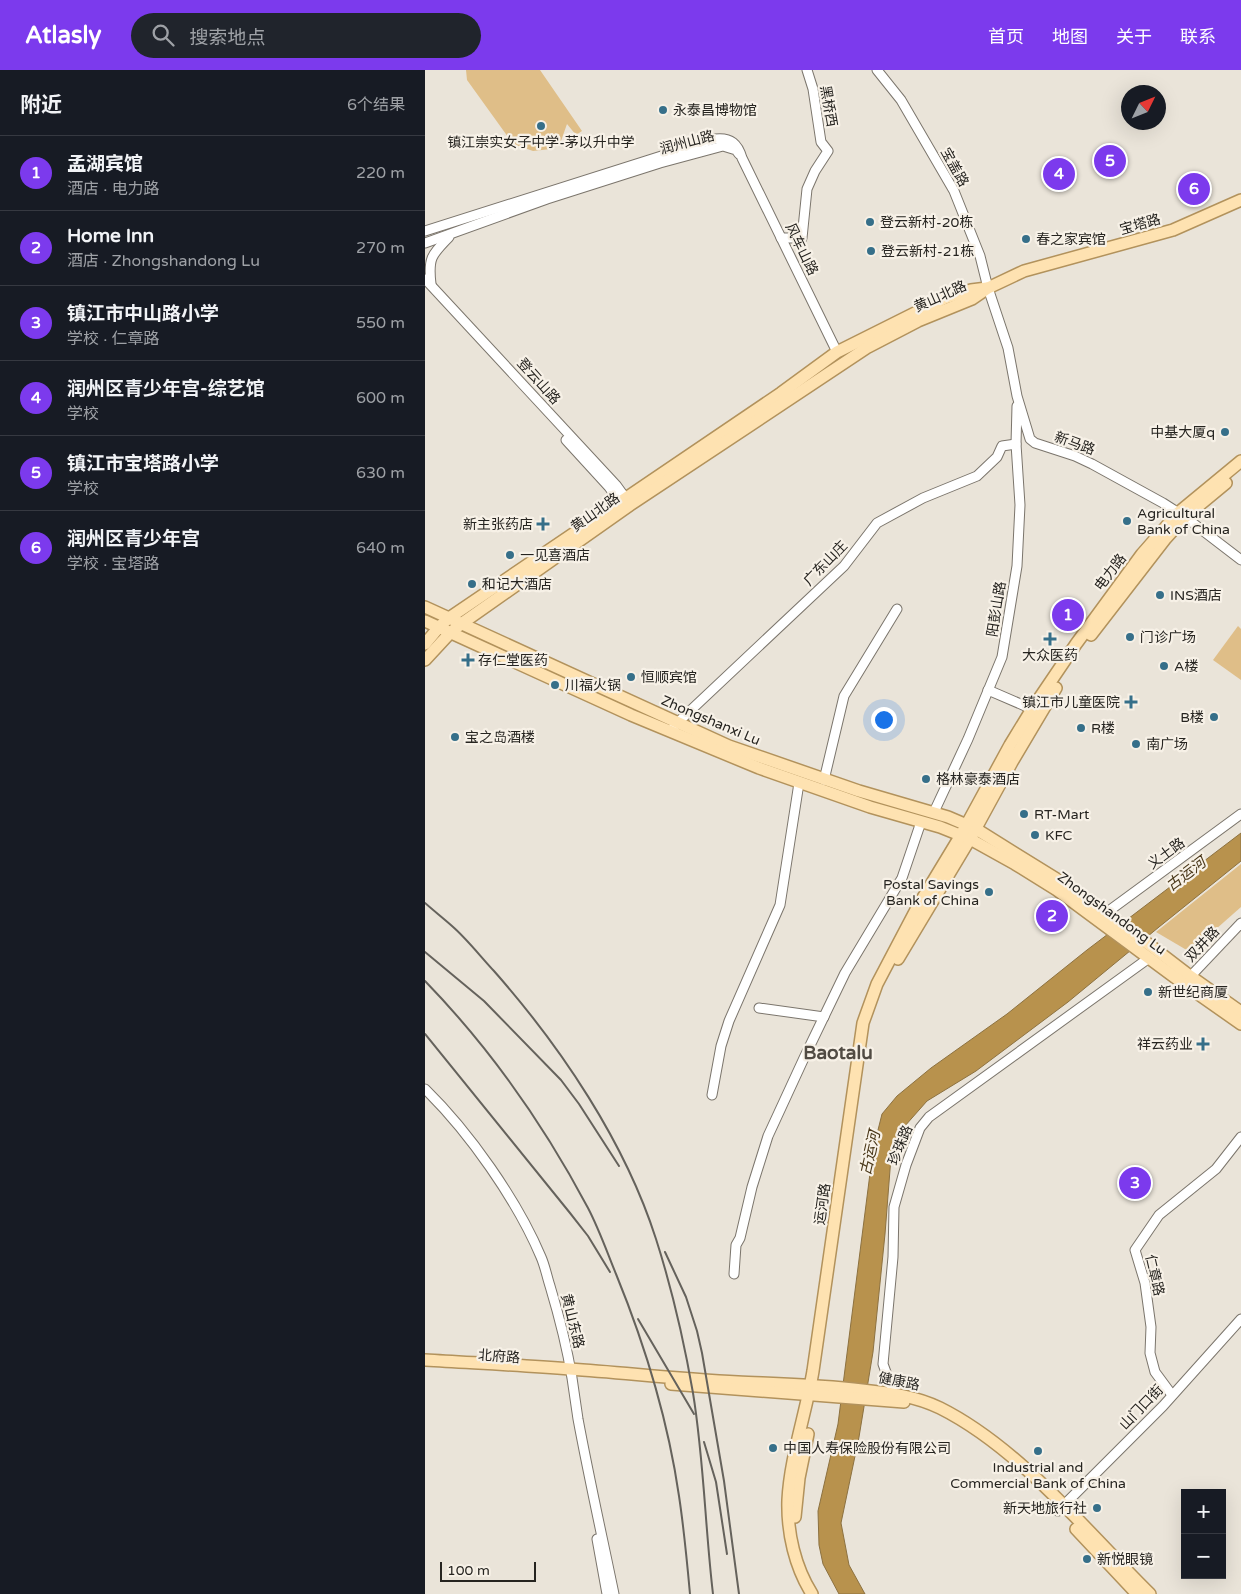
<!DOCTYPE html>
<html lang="zh">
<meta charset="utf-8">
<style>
:root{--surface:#171b24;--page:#20242c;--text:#f1f3f6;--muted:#9ea1a6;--line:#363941;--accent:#7c3aed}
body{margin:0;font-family:"Varela Round","Noto Sans SC",sans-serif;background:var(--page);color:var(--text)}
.controls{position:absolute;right:15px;bottom:15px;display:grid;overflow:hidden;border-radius:0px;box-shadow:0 5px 20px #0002}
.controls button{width:45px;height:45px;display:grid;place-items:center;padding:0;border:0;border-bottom:1px solid var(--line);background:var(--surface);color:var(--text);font:25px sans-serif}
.compass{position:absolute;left:696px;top:15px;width:45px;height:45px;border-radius:50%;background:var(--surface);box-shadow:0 5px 20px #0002;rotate:47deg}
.scale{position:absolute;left:15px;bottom:12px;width:96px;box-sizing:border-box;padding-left:5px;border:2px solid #262420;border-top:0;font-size:14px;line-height:18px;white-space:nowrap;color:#262420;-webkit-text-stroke:4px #f7f1e7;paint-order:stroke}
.you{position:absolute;left:458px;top:649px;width:18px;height:18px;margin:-12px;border:4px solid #fff;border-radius:50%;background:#1a73e8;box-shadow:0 0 0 8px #1a73e833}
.badge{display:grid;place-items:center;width:32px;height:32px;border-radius:50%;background:var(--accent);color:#fff;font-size:16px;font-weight:700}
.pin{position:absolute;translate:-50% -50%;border:2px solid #fff;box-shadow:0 1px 5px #0006}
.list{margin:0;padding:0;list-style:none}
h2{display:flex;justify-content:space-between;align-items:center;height:65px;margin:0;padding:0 20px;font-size:21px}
h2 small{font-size:16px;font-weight:400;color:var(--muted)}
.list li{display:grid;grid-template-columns:32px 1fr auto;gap:15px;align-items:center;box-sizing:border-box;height:75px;padding:0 20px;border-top:1px solid var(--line)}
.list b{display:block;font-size:19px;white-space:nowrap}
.list p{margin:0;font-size:16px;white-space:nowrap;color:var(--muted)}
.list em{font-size:16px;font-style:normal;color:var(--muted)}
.icon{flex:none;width:28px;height:28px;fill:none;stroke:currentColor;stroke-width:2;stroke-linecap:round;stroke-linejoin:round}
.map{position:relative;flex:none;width:816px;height:1524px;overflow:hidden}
header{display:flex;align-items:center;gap:30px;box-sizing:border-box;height:70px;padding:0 25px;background:var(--accent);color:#fff}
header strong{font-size:24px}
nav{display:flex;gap:28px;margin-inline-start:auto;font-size:18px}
.search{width:350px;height:45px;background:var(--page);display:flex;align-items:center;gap:12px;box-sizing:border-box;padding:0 18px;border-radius:28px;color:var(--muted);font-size:19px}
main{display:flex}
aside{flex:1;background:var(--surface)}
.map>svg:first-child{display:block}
.green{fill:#dfbe88}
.water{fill:#b8924d;stroke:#8c7140}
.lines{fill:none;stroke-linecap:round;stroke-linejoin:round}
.minor-casing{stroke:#7b756c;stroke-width:11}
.major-casing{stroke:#b2925c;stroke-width:14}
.minor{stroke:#fff;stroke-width:9}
.major{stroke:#fee2b1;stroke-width:11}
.rail{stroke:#65625c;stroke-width:2}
.poi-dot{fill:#366f89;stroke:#f7f1e7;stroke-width:2}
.labels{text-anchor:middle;stroke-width:4.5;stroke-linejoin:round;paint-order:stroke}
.street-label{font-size:14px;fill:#262420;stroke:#f7f1e7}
.poi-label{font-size:14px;fill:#262420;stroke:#f7f1e7;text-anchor:start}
.water-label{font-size:15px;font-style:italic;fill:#4a381a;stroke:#f7f1e7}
.district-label{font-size:19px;font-weight:bold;fill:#514b43;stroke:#f7f1e7}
</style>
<header>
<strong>Atlasly</strong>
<div class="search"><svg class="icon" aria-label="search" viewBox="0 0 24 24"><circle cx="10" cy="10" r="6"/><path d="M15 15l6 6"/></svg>搜索地点</div>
<nav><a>首页</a><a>地图</a><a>关于</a><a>联系</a></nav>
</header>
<main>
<aside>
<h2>附近<small>6个结果</small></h2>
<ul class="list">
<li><span class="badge">1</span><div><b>孟湖宾馆</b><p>酒店 · 电力路</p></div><em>220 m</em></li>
<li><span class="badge">2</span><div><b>Home Inn</b><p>酒店 · Zhongshandong Lu</p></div><em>270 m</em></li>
<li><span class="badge">3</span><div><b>镇江市中山路小学</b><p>学校 · 仁章路</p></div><em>550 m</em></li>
<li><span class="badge">4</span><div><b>润州区青少年宫-综艺馆</b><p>学校</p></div><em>600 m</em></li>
<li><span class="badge">5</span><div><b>镇江市宝塔路小学</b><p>学校</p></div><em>630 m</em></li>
<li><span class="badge">6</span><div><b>润州区青少年宫</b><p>学校 · 宝塔路</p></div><em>640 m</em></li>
</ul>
</aside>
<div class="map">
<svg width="816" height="1524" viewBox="0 0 816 1524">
<rect width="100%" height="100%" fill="#eae4d9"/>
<!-- green -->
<g class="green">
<path d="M41,0H115L157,61L151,65L142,54L136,71L126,79L108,81L88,74L42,10Z"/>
<path d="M813,556L816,559V610L788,590Z"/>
<path d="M816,794V837L765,882L731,862Z"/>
</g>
<!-- water -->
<path class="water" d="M816,763V791L734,857L643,932L551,1001L502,1031L479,1057L466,1087L460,1164L448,1282L434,1367L416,1453L424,1495L440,1524H414L398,1494L394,1475L393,1441L413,1354L448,1080L457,1044L472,1026L506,998L582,944L662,880Z"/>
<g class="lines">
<defs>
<g id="minor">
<path d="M452,0L476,30L529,121L555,186L563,218L583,278L592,326L605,369L610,373L650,386L667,394L738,433L760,447L816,490"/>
<path d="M0,161L290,69C306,67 313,74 317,88L412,282"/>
<path d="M356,168H377L382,119L390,101L403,81L396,72L388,19L382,0"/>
<path d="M0,173L122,129L235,93L298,76L311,80L314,84"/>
<path d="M0,209L191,415L204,433"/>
<path d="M6,214C3,189 6,185 24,167"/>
<path d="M141,370L184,417L198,436"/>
<path d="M563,620L607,639"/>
<path d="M249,656L419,496L452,453L498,428L552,406L572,387L577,376L591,374"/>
<path d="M399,710L419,626L472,539"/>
<path d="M509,742L543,669L577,587L592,496L595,435L591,374L592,336"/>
<path d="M681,843L816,744"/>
<path d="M762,910L816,853"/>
<path d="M334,938L399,947"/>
<path d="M0,1019C44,1062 92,1130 116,1187C120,1196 122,1207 125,1216C134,1246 142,1277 147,1308C149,1322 151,1336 153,1349C164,1408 177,1466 189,1524"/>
<path d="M287,1025L296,976L304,951L355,835L374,713"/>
<path d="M309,1204L311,1175L315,1168L327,1117L343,1066L379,988L420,903L477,808L496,752"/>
<path d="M469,1324L458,1294L468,1187L469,1137L481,1095L495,1058L504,1047L724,888"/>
<path d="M747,1325L730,1302L725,1283L726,1257L720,1213L710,1180L734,1145L791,1099L816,1067"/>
<path d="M633,1441L738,1336L816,1249"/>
<path d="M172,1469L182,1524"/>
</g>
<g id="major">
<path d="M0,537L304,676L434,721L523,747L551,759L633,810L722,873L765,906L816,942"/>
<path d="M0,551L206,645L334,698L445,737L515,757L545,769L590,794L632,820L759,914L816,954"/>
<path d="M666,565L741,468L760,447L801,413"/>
<path d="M0,574L14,557L24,548L356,323L412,282L520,228L546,220L562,218"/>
<path d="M0,590L25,563L36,554L205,435L443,277L493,251L547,229L563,218L599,201L748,160L816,130"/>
<path d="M473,889L545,769L587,692L631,618"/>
<path d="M0,1290C48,1293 96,1295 145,1299C201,1303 257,1309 313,1312C355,1314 396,1315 437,1320C465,1323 490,1326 515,1338C595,1378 662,1462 725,1524"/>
<path d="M246,1314L479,1332"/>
<path d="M370,1447L374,1408L383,1364"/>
<path d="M651,1459L712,1524"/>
<path d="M387,1524C370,1497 362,1463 363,1430C365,1388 381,1343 388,1301C405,1185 422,1069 438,953L452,914L493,836L536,765L585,675L607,639L651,574L717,484L753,443L816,391"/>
</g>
</defs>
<!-- minor casing -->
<use href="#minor" class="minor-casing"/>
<!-- major casing -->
<use href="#major" class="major-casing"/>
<!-- minor -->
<use href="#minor" class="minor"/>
<!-- major -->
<use href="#major" class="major"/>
<!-- rail -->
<g class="rail">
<path d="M0,833C9,841 18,848 27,856C42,869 55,886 69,901C136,977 200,1072 231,1169C247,1219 259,1271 268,1323C279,1390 280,1457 288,1524"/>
<path d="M0,882L59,931L136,1010L154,1034L194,1096"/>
<path d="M0,911C65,978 119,1055 163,1138C174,1159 182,1182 191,1204C220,1275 243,1350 254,1426C259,1459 262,1491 265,1524"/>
<path d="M0,964L145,1143L163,1166L185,1202"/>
<path d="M240,1182L261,1227L272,1261L277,1283L299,1411L314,1524"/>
<path d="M213,1249L269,1344"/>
<path d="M279,1372L291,1412L302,1484"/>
</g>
</g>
<!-- markers -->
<g class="poi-dot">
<circle cx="238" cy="40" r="5"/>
<circle cx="116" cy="56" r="5"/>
<circle cx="445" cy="152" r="5"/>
<circle cx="601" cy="169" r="5"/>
<circle cx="446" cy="181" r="5"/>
<circle cx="800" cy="362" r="5"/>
<circle cx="702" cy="451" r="5"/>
<path d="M115.5 446.5h5v5h5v5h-5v5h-5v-5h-5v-5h5z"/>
<circle cx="85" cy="485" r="5"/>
<circle cx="47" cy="514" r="5"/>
<circle cx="735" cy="525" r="5"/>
<circle cx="705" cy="567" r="5"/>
<path d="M622.5 561.5h5v5h5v5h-5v5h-5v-5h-5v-5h5z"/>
<path d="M40.5 582.5h5v5h5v5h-5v5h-5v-5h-5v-5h5z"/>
<circle cx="739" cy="596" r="5"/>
<circle cx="206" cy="607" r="5"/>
<circle cx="130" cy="615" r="5"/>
<path d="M703.5 624.5h5v5h5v5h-5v5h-5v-5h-5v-5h5z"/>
<circle cx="789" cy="647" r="5"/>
<circle cx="656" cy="658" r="5"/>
<circle cx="30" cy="667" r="5"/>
<circle cx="711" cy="674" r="5"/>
<circle cx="501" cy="709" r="5"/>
<circle cx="599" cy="744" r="5"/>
<circle cx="610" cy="765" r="5"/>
<circle cx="564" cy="822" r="5"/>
<circle cx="723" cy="922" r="5"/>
<path d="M775.5 966.5h5v5h5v5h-5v5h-5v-5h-5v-5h5z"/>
<circle cx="348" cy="1378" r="5"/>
<circle cx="613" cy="1381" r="5"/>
<circle cx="672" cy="1438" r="5"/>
<circle cx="662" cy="1489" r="5"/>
</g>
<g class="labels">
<!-- street labels -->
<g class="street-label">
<text transform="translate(404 36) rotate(80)" y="5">黑桥西</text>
<text transform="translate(262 72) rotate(-15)" y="5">润州山路</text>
<text transform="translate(530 97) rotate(61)" y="5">宝盖路</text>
<text transform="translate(715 154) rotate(-16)" y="5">宝塔路</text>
<text transform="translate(377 179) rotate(64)" y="5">风车山路</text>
<text transform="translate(515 226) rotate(-24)" y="5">黄山北路</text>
<text transform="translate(114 311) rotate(48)" y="5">登云山路</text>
<text transform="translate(650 373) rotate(20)" y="5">新马路</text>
<text transform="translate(170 442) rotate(-35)" y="5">黄山北路</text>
<text transform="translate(400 493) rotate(-46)" y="5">广东山庄</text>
<text transform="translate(685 502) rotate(-53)" y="5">电力路</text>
<text transform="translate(571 539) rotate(-81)" y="5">阳彭山路</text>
<text transform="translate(286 650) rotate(23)" y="5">Zhongshanxi Lu</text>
<text transform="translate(741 783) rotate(-36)" y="5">义土路</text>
<text transform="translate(687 843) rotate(36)" y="5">Zhongshandong Lu</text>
<text transform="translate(777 874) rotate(-47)" y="5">双井路</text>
<text transform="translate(475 1075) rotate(-68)" y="5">珍珠路</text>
<text transform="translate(397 1134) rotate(-82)" y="5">运河路</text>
<text transform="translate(730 1205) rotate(77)" y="5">仁章路</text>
<text transform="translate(148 1251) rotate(76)" y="5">黄山东路</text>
<text transform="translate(74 1286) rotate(4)" y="5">北府路</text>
<text transform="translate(474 1311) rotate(11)" y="5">健康路</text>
<text transform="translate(716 1337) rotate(-46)" y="5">山门口街</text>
</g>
<!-- poi labels -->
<g class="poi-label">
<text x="248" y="45">永泰昌博物馆</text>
<text x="116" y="77" text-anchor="middle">镇江崇实女子中学-茅以升中学</text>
<text x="455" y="157">登云新村-20栋</text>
<text x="611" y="174">春之家宾馆</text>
<text x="456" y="186">登云新村-21栋</text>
<text x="790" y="367" text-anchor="end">中基大厦q</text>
<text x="712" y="448">Agricultural<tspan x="712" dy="16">Bank of China</tspan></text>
<text x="108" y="459" text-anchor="end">新主张药店</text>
<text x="95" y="490">一见喜酒店</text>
<text x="57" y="519">和记大酒店</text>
<text x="745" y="530">INS酒店</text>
<text x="715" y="572">门诊广场</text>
<text x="625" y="590" text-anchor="middle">大众医药</text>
<text x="53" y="595">存仁堂医药</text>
<text x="749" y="601">A楼</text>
<text x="216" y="612">恒顺宾馆</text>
<text x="140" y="620">川福火锅</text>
<text x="695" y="637" text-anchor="end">镇江市儿童医院</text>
<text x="779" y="652" text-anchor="end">B楼</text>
<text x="666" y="663">R楼</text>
<text x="40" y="672">宝之岛酒楼</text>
<text x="721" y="679">南广场</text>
<text x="511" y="714">格林豪泰酒店</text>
<text x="609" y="749">RT-Mart</text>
<text x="620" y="770">KFC</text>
<text x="554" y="819" text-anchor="end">Postal Savings<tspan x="554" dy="16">Bank of China</tspan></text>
<text x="733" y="927">新世纪商厦</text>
<text x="768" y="979" text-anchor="end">祥云药业</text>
<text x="358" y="1383">中国人寿保险股份有限公司</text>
<text x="613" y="1402" text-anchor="middle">Industrial and<tspan x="613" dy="16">Commercial Bank of China</tspan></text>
<text x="662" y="1443" text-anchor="end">新天地旅行社</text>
<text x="672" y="1494">新悦眼镜</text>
</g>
<!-- water labels -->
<g class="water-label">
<text transform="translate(761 804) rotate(-37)" y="5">古运河</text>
<text transform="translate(445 1083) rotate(-77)" y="5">古运河</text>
</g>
<!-- district labels -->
<g class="district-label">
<text x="413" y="989">Baotalu</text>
</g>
</g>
</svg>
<div class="controls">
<button>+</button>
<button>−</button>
</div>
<svg class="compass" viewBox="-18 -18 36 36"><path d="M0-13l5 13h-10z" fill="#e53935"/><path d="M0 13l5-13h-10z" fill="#9ea1a6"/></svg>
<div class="scale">100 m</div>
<div class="you"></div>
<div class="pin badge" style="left:643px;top:545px">1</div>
<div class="pin badge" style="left:627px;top:846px">2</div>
<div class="pin badge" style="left:710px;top:1113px">3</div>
<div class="pin badge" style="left:634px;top:104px">4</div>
<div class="pin badge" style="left:685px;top:91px">5</div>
<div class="pin badge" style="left:769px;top:119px">6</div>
</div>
</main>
